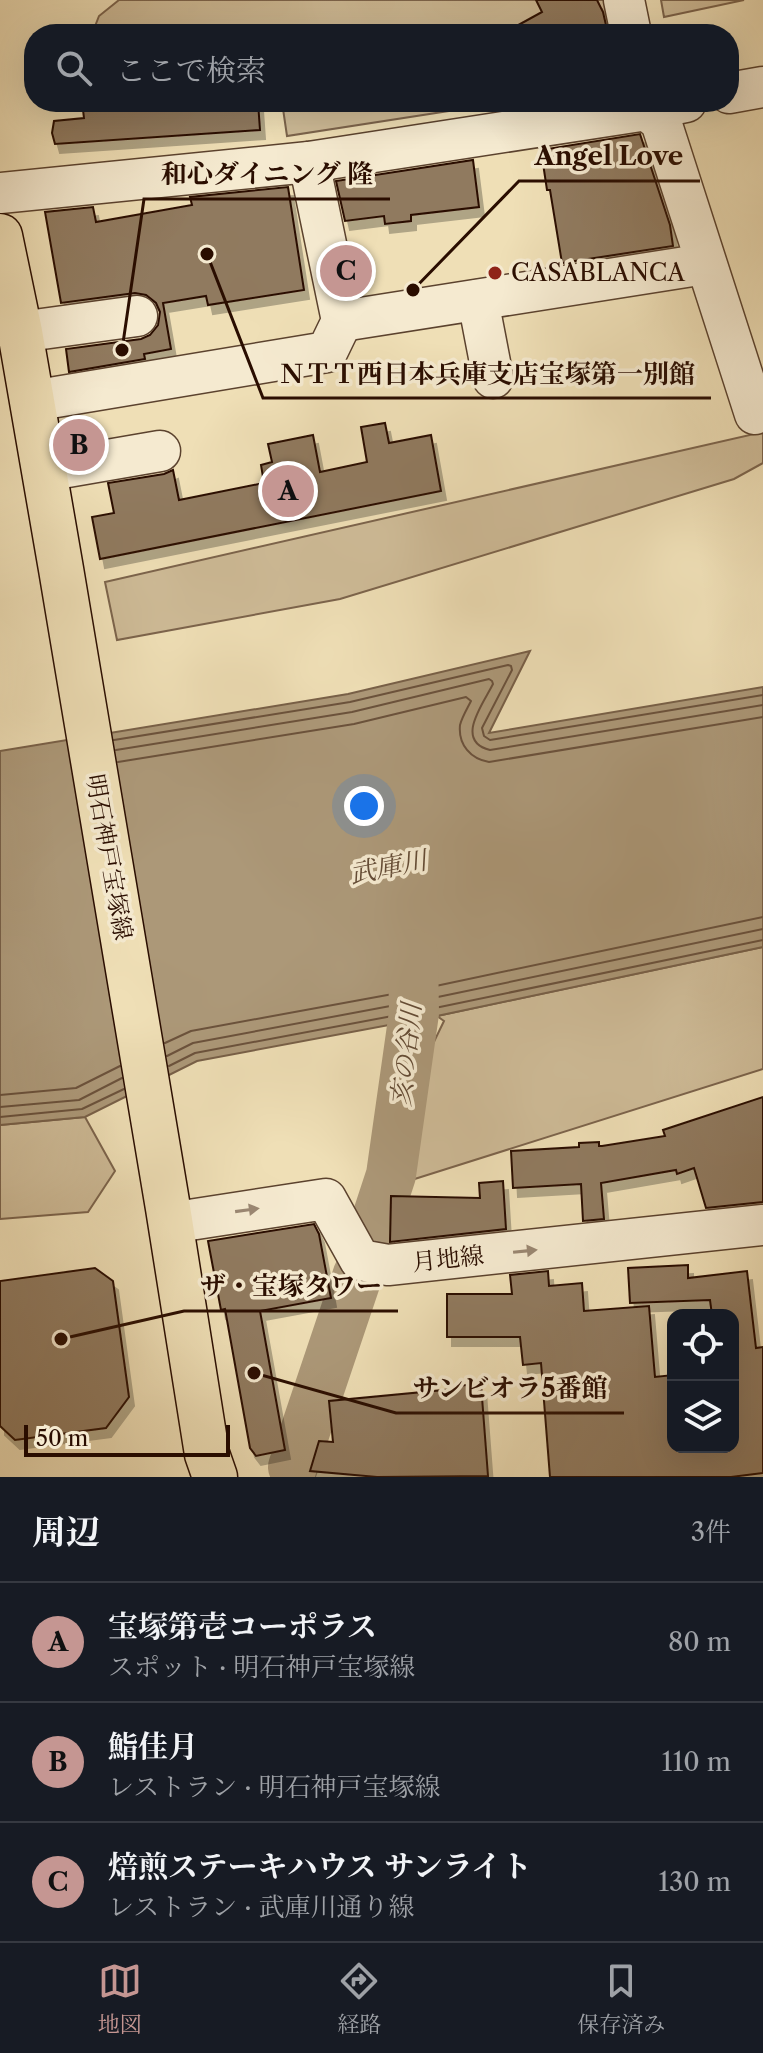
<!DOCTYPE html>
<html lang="ja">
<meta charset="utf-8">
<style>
:root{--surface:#171b24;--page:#20242c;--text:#f1f3f6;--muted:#9ea1a6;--line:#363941;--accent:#c59692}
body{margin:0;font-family:"Libre Caslon Text","Noto Serif JP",serif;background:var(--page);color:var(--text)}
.controls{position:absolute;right:24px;bottom:24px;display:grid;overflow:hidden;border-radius:16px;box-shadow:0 8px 32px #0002}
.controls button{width:72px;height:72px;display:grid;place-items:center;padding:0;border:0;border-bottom:2px solid var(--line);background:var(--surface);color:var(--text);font:40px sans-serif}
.scale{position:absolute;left:24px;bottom:20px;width:206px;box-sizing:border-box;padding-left:8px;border:4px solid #2a0d00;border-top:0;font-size:22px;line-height:28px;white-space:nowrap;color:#2a0d00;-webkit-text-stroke:6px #f5ead0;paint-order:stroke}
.you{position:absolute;left:364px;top:806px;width:28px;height:28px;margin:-20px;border:6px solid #fff;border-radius:50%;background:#1a73e8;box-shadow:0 0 0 12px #1a73e833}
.badge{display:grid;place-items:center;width:52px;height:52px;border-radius:50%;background:var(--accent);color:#111;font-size:26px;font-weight:700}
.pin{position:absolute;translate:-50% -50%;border:4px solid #fff;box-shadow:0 2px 8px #0006}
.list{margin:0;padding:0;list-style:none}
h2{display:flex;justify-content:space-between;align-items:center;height:104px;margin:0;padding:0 32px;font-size:34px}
h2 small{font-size:26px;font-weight:400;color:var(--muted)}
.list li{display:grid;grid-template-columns:52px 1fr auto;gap:24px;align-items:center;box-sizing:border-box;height:120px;padding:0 32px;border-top:2px solid var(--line)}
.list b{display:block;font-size:30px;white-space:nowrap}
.list p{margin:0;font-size:26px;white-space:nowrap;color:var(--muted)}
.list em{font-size:26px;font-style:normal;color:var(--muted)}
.icon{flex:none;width:44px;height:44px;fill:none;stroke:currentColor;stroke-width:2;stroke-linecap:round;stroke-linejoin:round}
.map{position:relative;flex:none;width:763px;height:1477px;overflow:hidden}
.search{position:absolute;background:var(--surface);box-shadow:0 8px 32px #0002;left:24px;right:24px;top:24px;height:88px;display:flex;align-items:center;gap:20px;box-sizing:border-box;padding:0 28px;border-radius:32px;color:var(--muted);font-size:30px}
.sheet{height:464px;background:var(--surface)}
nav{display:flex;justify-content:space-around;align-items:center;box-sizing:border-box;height:112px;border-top:2px solid var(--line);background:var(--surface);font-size:22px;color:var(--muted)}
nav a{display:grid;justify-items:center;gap:4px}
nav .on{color:var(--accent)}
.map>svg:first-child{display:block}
.green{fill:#cebb97;stroke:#7c644c;stroke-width:2}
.water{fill:#ac9878;stroke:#786048;stroke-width:2}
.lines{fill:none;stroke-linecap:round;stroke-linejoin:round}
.shore{stroke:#6b523c;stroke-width:2}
.river{stroke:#ac9878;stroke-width:50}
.building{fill:#907a5f;stroke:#2a0d00;stroke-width:2;filter:url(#shadow)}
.minor-casing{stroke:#5b422e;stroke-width:43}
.major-casing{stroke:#2a0d00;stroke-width:47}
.minor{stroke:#f5ead0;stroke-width:40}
.major{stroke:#efdfb6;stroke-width:44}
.oneway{fill:#9a8772}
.poi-dot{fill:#8f2418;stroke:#f5ead0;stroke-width:3}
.labels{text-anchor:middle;stroke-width:7;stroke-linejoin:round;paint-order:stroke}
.poi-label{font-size:24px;fill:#2a0d00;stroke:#f5ead0;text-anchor:start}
.street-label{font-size:24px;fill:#2a0d00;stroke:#f5ead0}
.water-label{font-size:26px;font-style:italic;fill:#644c36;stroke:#f5ead0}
.leader{fill:none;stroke:#2a0d00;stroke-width:3}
.callout-dot{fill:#2a0d00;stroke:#f5ead0;stroke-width:3}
.callout-label{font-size:26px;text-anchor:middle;font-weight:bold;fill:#2a0d00;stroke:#f5ead0;stroke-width:7;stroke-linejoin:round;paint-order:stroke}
</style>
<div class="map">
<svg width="763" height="1477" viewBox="0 0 763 1477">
<defs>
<filter id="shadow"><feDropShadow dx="5" dy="9" stdDeviation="0" flood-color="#0004"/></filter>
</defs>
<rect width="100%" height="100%" fill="#efdfb6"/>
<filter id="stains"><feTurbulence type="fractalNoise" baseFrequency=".0025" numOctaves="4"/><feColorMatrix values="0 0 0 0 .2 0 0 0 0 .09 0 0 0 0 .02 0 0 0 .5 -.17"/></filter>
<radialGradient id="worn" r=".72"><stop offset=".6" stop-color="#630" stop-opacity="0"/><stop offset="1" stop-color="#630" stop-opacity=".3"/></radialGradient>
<!-- green -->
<g class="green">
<path d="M119,0H617L624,34H92L99,16Z"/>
<path d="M661,0H744L664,17Z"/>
<path d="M282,102H507L287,136Z"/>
<path d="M763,432V463L734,479L340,599L117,640L105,582Z"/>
<path d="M763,947V1069L402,1183L420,1106L415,1081L444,1021L437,1016Z"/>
<path d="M85,1117L115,1171L88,1212L0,1219V1125Z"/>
</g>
<!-- water -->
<path class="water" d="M530,651L489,733L763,687V947L437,1016L197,1061L85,1117L0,1125V751L348,694Z"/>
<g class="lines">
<!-- shore -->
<g class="shore">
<path d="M114,740L350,702L508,665L511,666L512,670L482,728L484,736L490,740L763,695"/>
<path d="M116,750L352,712L489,679L492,681L493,684C483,704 454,741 490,750L763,705"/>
<path d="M118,762L354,724L466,697L471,701C467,709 462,717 460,725C458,745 471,759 489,762L763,717"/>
<path d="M165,1043L191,1031L431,987L763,917"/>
<path d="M167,1056L193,1043L433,998L763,929"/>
<path d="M169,1066L195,1053L435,1008L763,940"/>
<path d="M0,1095L76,1088L120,1066"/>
<path d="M0,1107L79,1100L122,1078"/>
<path d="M0,1117L82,1109L124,1089"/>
</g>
<!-- river -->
<g class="river">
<path d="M370,1239L391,1175L414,1013L413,954"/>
<path d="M293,1467L358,1274"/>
</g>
</g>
<!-- building -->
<g class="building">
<path d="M536,0H597L603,12L608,34H502L542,12Z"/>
<path d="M82,102H205L206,105L258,102L260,130L55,144L52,133L54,121L84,118Z"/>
<path d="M640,134L670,225L673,246L562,263L550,190H547L541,150Z"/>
<path d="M473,160L479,207L411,215V221L385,224L384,216L345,221L336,181Z"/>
<path d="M288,187L304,290L208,305L206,296L163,303L171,349L144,354L145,359L69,372L66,349L141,339L150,335L158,325L160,312L156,303L146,295L135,293L61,303L45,212L93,207L96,222L192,205L190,197Z"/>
<path d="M385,423L389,443L431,435L441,491L100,559L92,517L114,513L108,483L164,474L173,470L179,500L264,483L261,465L272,462L268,444L313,435L320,472L367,462L361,427Z"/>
<path d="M763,1097V1202L706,1208L694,1168L677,1174L676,1170L601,1183L604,1219L583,1221L581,1184L513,1188L511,1151L579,1147V1143L599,1142V1146H602L665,1136L663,1130Z"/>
<path d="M503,1181L506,1229L390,1242L391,1196L480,1198L479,1183Z"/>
<path d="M314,1224L319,1234L331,1298L260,1311L285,1450L256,1456L250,1448L225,1309L221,1310L208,1241Z"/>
<path d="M688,1265V1278L747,1271L756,1348L763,1347V1473L731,1477H550L541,1363L523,1365L520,1337H447V1294H512L510,1275L548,1271L549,1286L582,1283L584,1311L649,1306L655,1377L673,1375V1447H733V1315H712L710,1300L630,1303L628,1268Z"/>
<path d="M95,1268L113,1281L129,1397L106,1428L15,1440L0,1426V1281Z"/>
<path d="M481,1384L488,1476L377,1477L310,1471L319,1441L333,1442L329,1401L454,1389V1386Z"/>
</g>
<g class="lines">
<defs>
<g id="minor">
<path d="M624,0L631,34"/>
<path d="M729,93L763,87"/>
<path d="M645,102L647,110L661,122L755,414"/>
<path d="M0,193L309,162L647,110L686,102"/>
<path d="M478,300L493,378"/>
<path d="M342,321L705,264"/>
<path d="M20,332L137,316"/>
<path d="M32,401L327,352L342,321L309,162"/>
<path d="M44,471L160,451"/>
<path d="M170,1223L326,1199L360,1260L388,1265L763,1225"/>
</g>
<path id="major" d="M0,236L20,332L61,569L168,1208L207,1454L215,1477"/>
</defs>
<!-- minor casing -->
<use href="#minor" class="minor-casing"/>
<!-- major casing -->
<use href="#major" class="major-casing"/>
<!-- minor -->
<use href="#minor" class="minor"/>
<!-- major -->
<use href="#major" class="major"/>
</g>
<!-- one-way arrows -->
<defs><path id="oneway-solid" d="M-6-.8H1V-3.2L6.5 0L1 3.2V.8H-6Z" transform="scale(2)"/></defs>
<g class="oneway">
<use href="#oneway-solid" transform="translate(247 1210) rotate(-8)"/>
<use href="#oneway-solid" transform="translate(525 1251) rotate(-6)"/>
</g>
<!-- markers -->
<circle class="poi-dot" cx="495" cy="273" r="8"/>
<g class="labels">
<!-- poi labels -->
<g class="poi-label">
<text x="511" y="281">CASABLANCA</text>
</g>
<!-- street labels -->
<g class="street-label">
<text transform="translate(109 857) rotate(80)" y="8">明石神戸宝塚線</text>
<text transform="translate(448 1259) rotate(-6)" y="8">月地線</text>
</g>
<!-- water labels -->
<g class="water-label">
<text transform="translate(388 867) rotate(-11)" y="9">武庫川</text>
<text transform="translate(406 1055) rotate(-84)" y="9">亥の谷川</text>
</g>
</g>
<!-- callouts -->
<path class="leader" d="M413 290L519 181H700M122 350L144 199H390M207 254L263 398H711M61 1339L184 1311H398M254 1373L396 1413H624"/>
<g class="callout-dot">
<circle cx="413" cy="290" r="8"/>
<circle cx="122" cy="350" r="8"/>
<circle cx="207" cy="254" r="8"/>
<circle cx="61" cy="1339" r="8"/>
<circle cx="254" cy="1373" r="8"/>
</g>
<g class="callout-label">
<text x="609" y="165">Angel Love</text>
<text x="267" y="183">和心ダイニング 隆</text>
<text x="487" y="383">ＮＴＴ西日本兵庫支店宝塚第一別館</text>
<text x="291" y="1295">ザ・宝塚タワー</text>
<text x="510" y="1397">サンビオラ5番館</text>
</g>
<rect width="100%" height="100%" filter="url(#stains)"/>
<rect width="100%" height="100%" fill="url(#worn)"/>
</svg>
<div class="controls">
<button><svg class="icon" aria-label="locate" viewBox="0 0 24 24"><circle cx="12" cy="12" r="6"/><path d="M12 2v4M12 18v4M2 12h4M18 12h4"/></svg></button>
<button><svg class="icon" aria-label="layers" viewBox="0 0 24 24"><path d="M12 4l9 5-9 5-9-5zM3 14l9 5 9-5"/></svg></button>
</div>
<div class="scale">50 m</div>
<div class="you"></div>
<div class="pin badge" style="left:288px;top:491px">A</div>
<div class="pin badge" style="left:79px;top:445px">B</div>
<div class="pin badge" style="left:346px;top:271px">C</div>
<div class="search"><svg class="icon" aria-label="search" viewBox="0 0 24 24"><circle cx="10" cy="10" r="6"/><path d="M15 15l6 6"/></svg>ここで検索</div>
</div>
<section class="sheet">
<h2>周辺<small>3件</small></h2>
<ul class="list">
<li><span class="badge">A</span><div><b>宝塚第壱コーポラス</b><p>スポット · 明石神戸宝塚線</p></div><em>80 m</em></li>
<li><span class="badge">B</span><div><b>鮨佳月</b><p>レストラン · 明石神戸宝塚線</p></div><em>110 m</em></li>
<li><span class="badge">C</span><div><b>焙煎ステーキハウス サンライト</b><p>レストラン · 武庫川通り線</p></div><em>130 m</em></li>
</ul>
</section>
<nav>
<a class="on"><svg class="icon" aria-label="map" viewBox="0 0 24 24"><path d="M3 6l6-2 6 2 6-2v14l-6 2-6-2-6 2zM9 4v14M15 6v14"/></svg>地図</a>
<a><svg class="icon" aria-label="directions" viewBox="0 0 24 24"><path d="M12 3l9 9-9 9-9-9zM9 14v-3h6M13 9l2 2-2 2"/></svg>経路</a>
<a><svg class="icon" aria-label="saved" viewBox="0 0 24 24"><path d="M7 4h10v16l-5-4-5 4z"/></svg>保存済み</a>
</nav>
